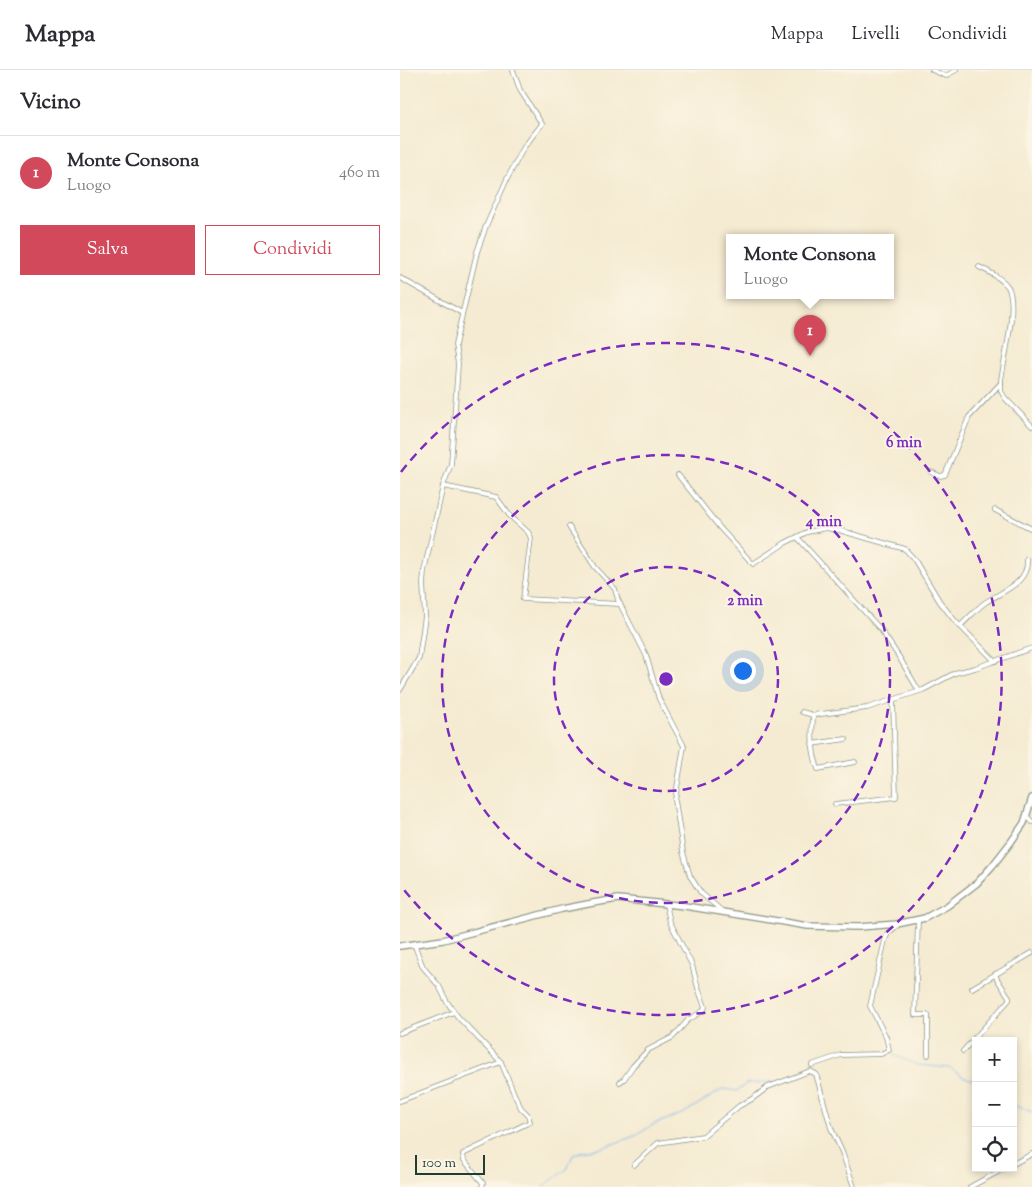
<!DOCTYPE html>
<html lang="it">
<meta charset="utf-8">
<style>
:root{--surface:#fff;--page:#f7f7f7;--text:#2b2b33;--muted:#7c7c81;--line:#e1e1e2;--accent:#d1495b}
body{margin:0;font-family:"Sorts Mill Goudy",serif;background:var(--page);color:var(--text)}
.controls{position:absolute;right:15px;bottom:15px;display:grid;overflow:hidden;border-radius:0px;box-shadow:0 2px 8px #0003}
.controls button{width:45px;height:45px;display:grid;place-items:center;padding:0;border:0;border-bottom:1px solid var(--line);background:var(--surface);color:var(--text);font:25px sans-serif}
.scale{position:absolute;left:15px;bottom:12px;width:70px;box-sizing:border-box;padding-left:5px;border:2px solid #1f3d34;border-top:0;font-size:14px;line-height:18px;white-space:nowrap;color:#1f3d34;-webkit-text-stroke:4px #fcf5e5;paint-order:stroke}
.you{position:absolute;left:342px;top:600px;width:18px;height:18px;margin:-12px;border:4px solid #fff;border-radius:50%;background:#1a73e8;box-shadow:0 0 0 8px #1a73e833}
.badge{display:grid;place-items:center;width:32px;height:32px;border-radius:50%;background:var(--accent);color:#fff;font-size:16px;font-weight:700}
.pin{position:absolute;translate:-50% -41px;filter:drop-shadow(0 1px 2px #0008)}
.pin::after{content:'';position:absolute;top:26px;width:18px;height:15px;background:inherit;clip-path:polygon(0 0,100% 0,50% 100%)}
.popup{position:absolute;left:326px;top:164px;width:168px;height:65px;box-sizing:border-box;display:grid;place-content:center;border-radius:0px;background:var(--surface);filter:drop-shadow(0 1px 4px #0005);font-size:16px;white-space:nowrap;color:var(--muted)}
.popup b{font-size:19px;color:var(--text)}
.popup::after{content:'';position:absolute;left:50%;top:100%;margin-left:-10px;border:10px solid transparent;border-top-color:var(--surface)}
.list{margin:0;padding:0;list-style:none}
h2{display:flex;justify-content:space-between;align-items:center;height:65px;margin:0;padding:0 20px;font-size:21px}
h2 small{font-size:16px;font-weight:400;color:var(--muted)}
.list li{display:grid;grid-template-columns:32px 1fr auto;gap:15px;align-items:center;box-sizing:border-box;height:75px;padding:0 20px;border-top:1px solid var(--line)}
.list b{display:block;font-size:19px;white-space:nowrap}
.list p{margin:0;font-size:16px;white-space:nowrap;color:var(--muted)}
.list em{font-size:16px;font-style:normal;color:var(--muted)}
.actions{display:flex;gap:10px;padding:15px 20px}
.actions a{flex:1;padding:11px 0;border:1px solid var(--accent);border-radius:0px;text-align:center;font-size:18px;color:var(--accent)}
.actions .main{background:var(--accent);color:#fff}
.icon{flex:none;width:28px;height:28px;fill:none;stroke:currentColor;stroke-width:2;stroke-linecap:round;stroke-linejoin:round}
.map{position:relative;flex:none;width:632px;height:1117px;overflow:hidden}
header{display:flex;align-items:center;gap:30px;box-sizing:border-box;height:70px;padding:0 25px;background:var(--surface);border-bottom:1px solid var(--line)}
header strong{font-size:24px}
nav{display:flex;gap:28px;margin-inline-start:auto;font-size:18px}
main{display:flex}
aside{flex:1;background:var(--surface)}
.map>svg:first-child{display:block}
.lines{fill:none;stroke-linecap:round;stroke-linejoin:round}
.stream{stroke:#7fb3ed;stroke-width:1}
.street-casing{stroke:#8a9483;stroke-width:5.5}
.secondary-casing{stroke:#8a9483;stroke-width:8}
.street{stroke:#fff;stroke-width:4}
.secondary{stroke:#fff;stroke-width:5.5}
.ring{fill:none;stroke:#7b2cbf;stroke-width:2.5;stroke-dasharray:9 6}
.centre{fill:#7b2cbf;stroke:#fcf5e5;stroke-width:2.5}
.ring-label{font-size:15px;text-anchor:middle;font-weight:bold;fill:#7b2cbf;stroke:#fcf5e5;stroke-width:4;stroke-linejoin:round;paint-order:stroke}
</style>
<header>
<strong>Mappa</strong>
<nav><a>Mappa</a><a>Livelli</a><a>Condividi</a></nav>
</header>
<main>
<aside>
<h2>Vicino<small></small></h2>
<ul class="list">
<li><span class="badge">1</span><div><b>Monte Consona</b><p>Luogo</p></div><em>460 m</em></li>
</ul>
<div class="actions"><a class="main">Salva</a><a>Condividi</a></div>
</aside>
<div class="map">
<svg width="632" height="1117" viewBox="0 0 632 1117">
<rect width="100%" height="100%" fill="#fcf5e5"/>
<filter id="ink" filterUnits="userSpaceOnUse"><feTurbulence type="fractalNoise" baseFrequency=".02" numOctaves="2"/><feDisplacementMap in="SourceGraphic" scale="10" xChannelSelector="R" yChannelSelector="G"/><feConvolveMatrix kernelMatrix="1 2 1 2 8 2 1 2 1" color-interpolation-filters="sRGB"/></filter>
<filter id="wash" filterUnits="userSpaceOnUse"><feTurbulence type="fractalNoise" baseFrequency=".0096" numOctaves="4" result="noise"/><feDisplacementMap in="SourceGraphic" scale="20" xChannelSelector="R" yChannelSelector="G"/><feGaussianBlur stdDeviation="1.12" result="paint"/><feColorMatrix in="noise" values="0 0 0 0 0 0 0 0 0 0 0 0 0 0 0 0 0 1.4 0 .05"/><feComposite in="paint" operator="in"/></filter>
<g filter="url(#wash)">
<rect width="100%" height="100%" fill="#f5ebd2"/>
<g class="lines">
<!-- stream -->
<g class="stream">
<path d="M494,985L517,995L550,998L564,1007L576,1011"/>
<path d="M613,1035L632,1042"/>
<path d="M142,1117L167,1099L173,1085L182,1081L202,1078L237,1065L252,1055L284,1043L323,1019L337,1021L347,1013H356L377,1011"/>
</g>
</g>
</g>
<g filter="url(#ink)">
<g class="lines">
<defs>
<g id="street">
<path d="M532,0L546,6L556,0"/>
<path d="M579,197C589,202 602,208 608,217C618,234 604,290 601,310V321L605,328L632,356"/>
<path d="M0,208L62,243"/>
<path d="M531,402L540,406L545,405L569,347L601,313"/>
<path d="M278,405L320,458L353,494L385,473L407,462L426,458L442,461L505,479L514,489L540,532L555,551L595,591"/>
<path d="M43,416L96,427L110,446L128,462L131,468L123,529L220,534"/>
<path d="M595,440L632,459"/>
<path d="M169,457L195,497L215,519L218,530L246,585L259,629L284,676L275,730L283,782L290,806L301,823L322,841"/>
<path d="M397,467L481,560L499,587L519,621"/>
<path d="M560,556C569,548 577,538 586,532C603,521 629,513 627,489"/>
<path d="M0,620L19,588L25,546L23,514L24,501L43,416L51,394L57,309L58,294L55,275L77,182L86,156L107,109L124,77L142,54L120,20L113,0"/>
<path d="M402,642L413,645L467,638L523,620L555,603L575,598L632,578"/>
<path d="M413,645C412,665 411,679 418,699L455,692"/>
<path d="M412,674L446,669"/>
<path d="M435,734L496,727L493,630"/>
<path d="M626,745L632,752"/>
<path d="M518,850L515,945H528V985"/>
<path d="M14,874L23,897L39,916L47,932L58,947L101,992L115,1026L121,1038L128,1045L130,1052L63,1084L64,1090L83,1113L82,1117"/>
<path d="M572,918L632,883"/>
<path d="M0,963L54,942"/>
<path d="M563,981L609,930V927L597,909L595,904"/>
<path d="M412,995L441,985L481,984L489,980L486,967L470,936L485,870L488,863L498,855"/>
<path d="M220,1012L224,1009L233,996L248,980L273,967L288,950L303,941L305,937L298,918L292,895L270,852L266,834"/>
<path d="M0,1031L101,992"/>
<path d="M613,1094L632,1084"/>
<path d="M234,1095L258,1073L303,1066L339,1036L352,1029L368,1017L410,1001L416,1004L431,1058L442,1082L454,1117"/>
<path d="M570,1117L605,1098"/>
</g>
<path id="secondary" d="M0,876L43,870L162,839L193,833L218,829L285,836L408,856L459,857L497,854L525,848L547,836L577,813L593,795L611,772L624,753L632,728"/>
</defs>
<!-- street casing -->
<use href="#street" class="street-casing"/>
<!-- secondary casing -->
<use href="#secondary" class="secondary-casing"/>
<!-- street -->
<use href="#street" class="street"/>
<!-- secondary -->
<use href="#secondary" class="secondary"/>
</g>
</g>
<!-- distance rings -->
<g class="ring">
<circle cx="266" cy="609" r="112"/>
<circle cx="266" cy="609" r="224"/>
<path d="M1 402A336 336 0 1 1 1 816"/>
</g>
<circle cx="266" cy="609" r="8" class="centre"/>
<g class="ring-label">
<text x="504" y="377">6 min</text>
<text x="424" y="456">4 min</text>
<text x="345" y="535">2 min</text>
</g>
</svg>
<div class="controls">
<button>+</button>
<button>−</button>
<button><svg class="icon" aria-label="locate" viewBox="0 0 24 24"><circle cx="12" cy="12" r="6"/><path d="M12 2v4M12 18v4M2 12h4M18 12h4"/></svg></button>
</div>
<div class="scale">100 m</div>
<div class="you"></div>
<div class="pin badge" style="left:410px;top:286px">1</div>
<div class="popup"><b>Monte Consona</b>Luogo</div>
</div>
</main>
